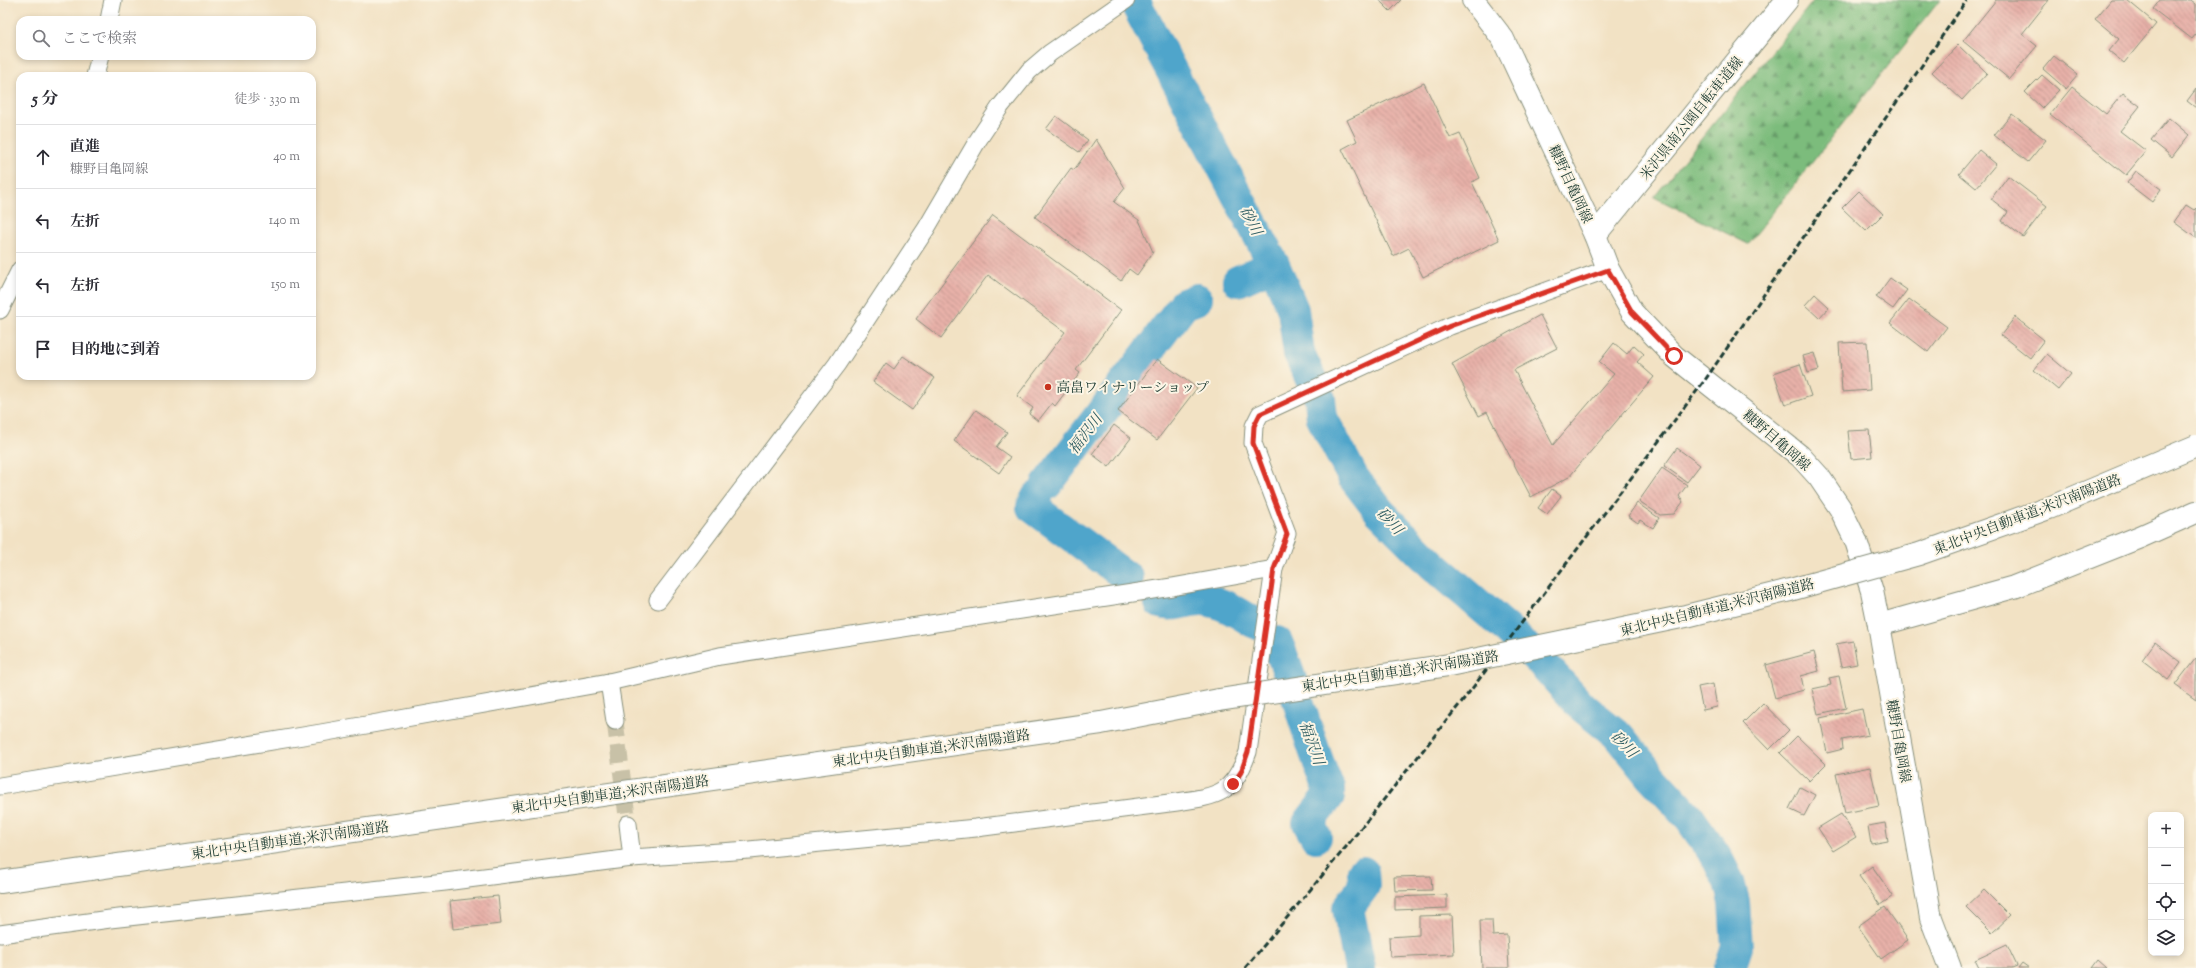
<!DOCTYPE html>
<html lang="ja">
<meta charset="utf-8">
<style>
:root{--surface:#fff;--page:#f7f7f7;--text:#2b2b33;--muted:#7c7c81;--line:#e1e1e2}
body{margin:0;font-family:"Sorts Mill Goudy","Noto Serif JP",serif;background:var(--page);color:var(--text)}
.controls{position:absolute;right:12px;bottom:12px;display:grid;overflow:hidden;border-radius:8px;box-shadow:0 2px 6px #0003}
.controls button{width:36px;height:36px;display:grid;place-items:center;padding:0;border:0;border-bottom:1px solid var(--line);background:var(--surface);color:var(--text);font:20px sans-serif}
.stop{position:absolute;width:12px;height:12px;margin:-9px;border:3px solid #d93025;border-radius:50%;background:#fff}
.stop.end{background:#d93025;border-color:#fff;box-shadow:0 1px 4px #0008}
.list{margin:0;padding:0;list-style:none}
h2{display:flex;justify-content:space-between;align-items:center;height:52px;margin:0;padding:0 16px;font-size:17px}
h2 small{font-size:13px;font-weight:400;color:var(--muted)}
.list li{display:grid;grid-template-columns:26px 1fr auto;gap:12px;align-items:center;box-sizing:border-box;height:64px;padding:0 16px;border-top:1px solid var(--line)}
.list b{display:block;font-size:15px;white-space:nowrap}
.list p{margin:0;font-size:13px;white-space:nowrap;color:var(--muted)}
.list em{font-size:13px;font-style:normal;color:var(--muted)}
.icon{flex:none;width:22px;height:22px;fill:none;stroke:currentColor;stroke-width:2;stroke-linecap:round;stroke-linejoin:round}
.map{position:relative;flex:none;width:2196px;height:968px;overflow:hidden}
.search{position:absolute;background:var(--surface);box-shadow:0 2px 6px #0003;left:16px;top:16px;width:300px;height:44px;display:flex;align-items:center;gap:10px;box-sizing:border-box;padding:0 14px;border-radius:12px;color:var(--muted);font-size:15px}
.panel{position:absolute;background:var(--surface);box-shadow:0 2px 6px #0003;left:16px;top:72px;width:300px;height:308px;border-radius:12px}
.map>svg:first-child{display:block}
.forest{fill:url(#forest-firs);stroke:#4d7c58}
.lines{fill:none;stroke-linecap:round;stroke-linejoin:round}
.river{stroke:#4fa5cb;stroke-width:32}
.building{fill:url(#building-back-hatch)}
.street-tunnel{stroke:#c8c1a7;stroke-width:17;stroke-dasharray:17 8;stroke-linecap:butt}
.street-casing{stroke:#88907c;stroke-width:19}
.secondary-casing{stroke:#88907c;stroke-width:24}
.highway-casing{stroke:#88907c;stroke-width:24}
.street{stroke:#fff;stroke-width:17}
.secondary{stroke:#fff;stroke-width:22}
.highway{stroke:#fff;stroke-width:22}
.rail{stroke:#1f3d34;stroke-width:3;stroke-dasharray:6 3;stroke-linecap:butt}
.highway-bridge-casing{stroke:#88907c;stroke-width:24;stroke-linecap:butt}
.highway-bridge{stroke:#fff;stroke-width:22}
.route{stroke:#d93025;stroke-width:5}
.poi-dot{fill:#c8321e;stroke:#fcf5e5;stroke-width:1.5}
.labels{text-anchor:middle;stroke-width:4;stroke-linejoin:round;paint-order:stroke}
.street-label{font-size:14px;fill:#1f3d34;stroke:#fcf5e5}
.poi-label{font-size:14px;fill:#1f3d34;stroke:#fcf5e5;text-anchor:start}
.water-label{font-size:15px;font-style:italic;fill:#2d5c61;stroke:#fcf5e5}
</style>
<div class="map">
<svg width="2196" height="968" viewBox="0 0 2196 968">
<defs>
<pattern id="forest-firs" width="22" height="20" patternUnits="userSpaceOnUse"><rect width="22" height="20" fill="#7bbc7c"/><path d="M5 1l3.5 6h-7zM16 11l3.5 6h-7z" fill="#649a66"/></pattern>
<pattern id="building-back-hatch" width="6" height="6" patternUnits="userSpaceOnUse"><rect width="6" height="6" fill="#e8b1a9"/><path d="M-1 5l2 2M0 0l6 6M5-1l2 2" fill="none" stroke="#bb918a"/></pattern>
</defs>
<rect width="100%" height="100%" fill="#fcf5e5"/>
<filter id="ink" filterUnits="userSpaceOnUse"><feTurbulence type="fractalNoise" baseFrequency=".025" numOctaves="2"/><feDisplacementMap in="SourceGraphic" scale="8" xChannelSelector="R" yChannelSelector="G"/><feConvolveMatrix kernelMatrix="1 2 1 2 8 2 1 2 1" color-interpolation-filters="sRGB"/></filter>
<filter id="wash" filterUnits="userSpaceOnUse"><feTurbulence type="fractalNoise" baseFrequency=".012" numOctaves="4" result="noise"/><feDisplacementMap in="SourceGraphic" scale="16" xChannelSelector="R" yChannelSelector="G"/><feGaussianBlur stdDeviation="0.9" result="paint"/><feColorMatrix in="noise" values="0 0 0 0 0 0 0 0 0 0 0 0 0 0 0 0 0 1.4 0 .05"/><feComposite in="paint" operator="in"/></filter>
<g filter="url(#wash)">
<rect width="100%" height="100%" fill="#f2e2c4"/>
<!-- forest -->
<path class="forest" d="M1814,0H1940L1748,244L1654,197Z"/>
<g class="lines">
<!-- river -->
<g class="river">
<path d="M1134,0L1274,265L1293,310L1299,353L1320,399L1322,418L1353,477L1380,512L1433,565L1506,628L1544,665L1580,705L1619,736L1652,777L1688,816L1716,856L1729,882L1734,902L1737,947L1730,968"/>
<path d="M1238,281L1274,265"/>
<path d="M1159,337L1184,304L1197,299"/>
<path d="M1047,484L1152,347"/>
<path d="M1037,497L1032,507L1128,578"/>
<path d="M1160,603C1174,608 1189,599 1204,600C1222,602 1239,613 1255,623"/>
<path d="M1277,642C1297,690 1308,741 1329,789V796L1308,823L1316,837"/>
<path d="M1360,968L1348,908L1364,886L1363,872"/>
</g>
</g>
<g id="blocks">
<!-- building -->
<g class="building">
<path d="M1379,0H1401L1390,11Z"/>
<path d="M1996,0H2049L2022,34L2037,46L2009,79L1963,41Z"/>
<path d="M2111,0H2127L2156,24L2124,63L2109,51L2119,39L2095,19Z"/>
<path d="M2160,0H2191L2196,4V34L2192,39L2153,9Z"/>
<path d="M1958,45L1987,73L1962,100L1932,72Z"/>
<path d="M2054,56L2078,75L2066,89L2043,69Z"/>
<path d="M2042,75L2059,90L2042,108L2025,92Z"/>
<path d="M1424,83L1450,138L1460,134L1480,178L1472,182L1499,240L1423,277L1409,248L1393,256L1342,149L1357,141L1347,120Z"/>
<path d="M2072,87L2106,114L2123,93L2140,106L2120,131L2146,151L2126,175L2050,114Z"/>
<path d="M2196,89V108L2187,101Z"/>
<path d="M2012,114L2046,140L2028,162L1994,135Z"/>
<path d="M1056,116L1088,140L1079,152L1046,129Z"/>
<path d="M2169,118L2189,135L2172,157L2151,140Z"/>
<path d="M1096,139L1125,188L1114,202L1139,220L1153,252L1137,275L1129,269L1121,281L1035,217L1071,168L1074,170Z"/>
<path d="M1979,150L1996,164L1976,188L1959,174Z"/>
<path d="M2136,171L2161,189L2152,202L2127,183Z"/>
<path d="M2008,176L2047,206L2023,237L2002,221L2008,212L1991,199Z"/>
<path d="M1859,191L1883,214L1866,231L1842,208Z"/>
<path d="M2186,205L2194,210L2196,208V238L2174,222Z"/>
<path d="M993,215L1121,310L1076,370L1080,373L1055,406L1052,403L1038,421L1029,414L1033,408L1017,396L1065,332L988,275L941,338L916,319Z"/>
<path d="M1890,278L1907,290L1893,309L1876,297Z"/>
<path d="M1815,294L1829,307L1819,318L1805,305Z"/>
<path d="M1909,299L1947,327L1928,352L1890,323Z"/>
<path d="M1540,315L1557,348L1514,370L1553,445L1614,374L1599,362L1614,343L1627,354L1634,345L1644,354L1637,362L1654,377L1569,477L1531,497L1487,412L1479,416L1452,364Z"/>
<path d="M2015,317L2044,340L2030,358L2001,335Z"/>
<path d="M1867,342L1870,390L1842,392L1839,343Z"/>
<path d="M1814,353L1819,370L1808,373L1803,356Z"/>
<path d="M2047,354L2071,374L2058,390L2034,370Z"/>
<path d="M903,356L935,378L912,410L873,382L886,363L894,369Z"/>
<path d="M1157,359L1197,388L1157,440L1118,411Z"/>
<path d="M1800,364L1811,396L1785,405L1774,373Z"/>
<path d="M976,410L1007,432L996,447L1010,457L999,473L954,441Z"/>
<path d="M1114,425L1131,438L1109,467L1092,454Z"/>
<path d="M1869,430L1872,457L1851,459L1848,431Z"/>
<path d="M1677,448L1700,465L1687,482L1664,466Z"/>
<path d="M1662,468L1687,485L1679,496L1683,502L1674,514L1660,515L1639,501Z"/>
<path d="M1552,489L1561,496L1547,514L1538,508Z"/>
<path d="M1637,503L1659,518L1653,528L1640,520L1638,523L1628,516Z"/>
<path d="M1853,641L1857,664L1841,667L1836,644Z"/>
<path d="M2155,642L2181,662L2168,680L2142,660Z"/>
<path d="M1814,652L1819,671L1801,676L1804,690L1775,698L1766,665Z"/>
<path d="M2196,658V700L2175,685Z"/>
<path d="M1839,676L1846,708L1818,714L1812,689L1831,685L1829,678Z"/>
<path d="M1713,684L1717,707L1703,710L1698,687Z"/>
<path d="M1763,703L1789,730L1769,750L1743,723Z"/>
<path d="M1862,709L1868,735L1842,740L1843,749L1827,753L1820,718Z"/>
<path d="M1797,736L1826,764L1809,781L1780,753Z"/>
<path d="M1870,767L1879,806L1845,813L1836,774Z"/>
<path d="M1800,787L1815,795L1804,816L1789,809Z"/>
<path d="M1841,814L1856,837L1833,851L1818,828Z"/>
<path d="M1885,823L1888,841L1871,844L1868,826Z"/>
<path d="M1872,866L1893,896L1880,905L1859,876Z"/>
<path d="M1431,876L1432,890L1395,891L1394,877Z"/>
<path d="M1984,890L2010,916L1992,933L1966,907Z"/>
<path d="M1447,895V908L1395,910V897Z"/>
<path d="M498,896L501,924L453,929L450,901Z"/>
<path d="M1885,907L1908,940L1881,959L1858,926Z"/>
<path d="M1452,915L1454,954L1390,957L1389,937L1419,935V916Z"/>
<path d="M1480,920H1492L1493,936L1507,935L1509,968H1482Z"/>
<path d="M2007,945L2017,966L2012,968H1979L1975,960Z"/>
<path d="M2098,960L2107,968H2092Z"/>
<path d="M2022,963L2029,968H2018Z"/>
</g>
</g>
</g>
<g filter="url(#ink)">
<use href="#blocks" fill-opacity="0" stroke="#88907c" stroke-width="1"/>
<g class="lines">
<!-- street-tunnel -->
<path class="street-tunnel" d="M615,721L628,824"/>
<defs>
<g id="street">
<path d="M109,20L113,0"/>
<path d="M95,76L100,56"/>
<path d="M0,310L20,270"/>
<path d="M658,600L837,364L926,229L978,140L1000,107L1029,71L1050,53L1126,0"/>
<path d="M609,682L615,721"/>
<path d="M0,786L321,733L609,682L720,656L1172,587L1274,569"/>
<path d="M628,824L632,858"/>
<path d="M0,934L110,919L445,882L632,858L749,850L976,828L1177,802C1219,796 1233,794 1248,752L1274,569L1287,533L1253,443L1254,426L1260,414L1450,326L1608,269"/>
</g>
<g id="secondary">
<path d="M1473,0L1503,39L1595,235L1608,269L1632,312L1674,356L1800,456L1819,477L1840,508L1856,541L1872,591L1879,625L1931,918L1950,968"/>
<path d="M1595,235L1787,0"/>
<path d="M1879,625L2014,587L2140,537L2196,512"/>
</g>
<path id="highway" d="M0,882L1101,723L1219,700"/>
</defs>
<!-- street casing -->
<use href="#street" class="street-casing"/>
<!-- secondary casing -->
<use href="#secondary" class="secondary-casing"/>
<!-- highway casing -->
<use href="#highway" class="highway-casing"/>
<!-- street -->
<use href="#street" class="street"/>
<!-- secondary -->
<use href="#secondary" class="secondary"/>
<!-- highway -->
<use href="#highway" class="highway"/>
<!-- rail -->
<path class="rail" d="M1245,968L1346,847L1471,690L1705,380L1967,0"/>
<defs>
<path id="highway-bridge" d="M1219,700L1449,665L1686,616L1790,590L1919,554L2049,508L2196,446"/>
</defs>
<!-- highway-bridge casing -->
<use href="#highway-bridge" class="highway-bridge-casing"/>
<!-- highway-bridge -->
<use href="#highway-bridge" class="highway-bridge"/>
</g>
</g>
<g class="lines" filter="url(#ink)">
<!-- route -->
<path class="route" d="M1233,784L1241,772L1248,752L1274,569L1287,534L1253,443L1254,426L1260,414L1450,326L1608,270L1632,312L1674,356"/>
</g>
<!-- markers -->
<circle class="poi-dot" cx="1048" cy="387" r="4"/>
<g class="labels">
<!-- street labels -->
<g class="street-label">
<text transform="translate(1691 118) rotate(-51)" y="5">米沢県南公園自転車道線</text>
<text transform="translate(1571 184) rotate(65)" y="5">糠野目亀岡線</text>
<text transform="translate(1777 440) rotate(41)" y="5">糠野目亀岡線</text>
<text transform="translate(2027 514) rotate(-21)" y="5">東北中央自動車道;米沢南陽道路</text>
<text transform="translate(1717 607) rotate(-14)" y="5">東北中央自動車道;米沢南陽道路</text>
<text transform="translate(1400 671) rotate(-9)" y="5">東北中央自動車道;米沢南陽道路</text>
<text transform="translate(1899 741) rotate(80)" y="5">糠野目亀岡線</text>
<text transform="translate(931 748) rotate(-8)" y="5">東北中央自動車道;米沢南陽道路</text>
<text transform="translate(610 794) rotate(-8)" y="5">東北中央自動車道;米沢南陽道路</text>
<text transform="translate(290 840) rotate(-8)" y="5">東北中央自動車道;米沢南陽道路</text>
</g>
<!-- poi labels -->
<g class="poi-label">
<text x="1056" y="392">高畠ワイナリーショップ</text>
</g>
<!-- water labels -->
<g class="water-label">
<text transform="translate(1251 221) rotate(62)" y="5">砂川</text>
<text transform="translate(1085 434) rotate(-53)" y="5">福沢川</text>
<text transform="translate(1390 521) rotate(47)" y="5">砂川</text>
<text transform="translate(1312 743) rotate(70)" y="5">福沢川</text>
<text transform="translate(1624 744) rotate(46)" y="5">砂川</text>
</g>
</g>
</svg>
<div class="controls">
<button>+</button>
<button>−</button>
<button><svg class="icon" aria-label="locate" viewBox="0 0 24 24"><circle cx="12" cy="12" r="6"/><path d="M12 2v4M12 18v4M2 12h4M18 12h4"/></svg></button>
<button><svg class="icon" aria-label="layers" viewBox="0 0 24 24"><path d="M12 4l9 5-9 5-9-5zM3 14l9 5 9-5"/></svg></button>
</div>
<div class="stop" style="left:1674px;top:356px"></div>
<div class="stop end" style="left:1233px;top:784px"></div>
<div class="search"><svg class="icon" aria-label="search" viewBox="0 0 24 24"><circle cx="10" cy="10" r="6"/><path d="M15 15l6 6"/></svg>ここで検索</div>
<section class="panel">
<h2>5 分<small>徒歩 · 330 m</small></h2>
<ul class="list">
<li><svg class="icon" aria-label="ahead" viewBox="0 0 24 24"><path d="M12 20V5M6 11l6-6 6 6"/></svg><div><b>直進</b><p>糠野目亀岡線</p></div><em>40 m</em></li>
<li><svg class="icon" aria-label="left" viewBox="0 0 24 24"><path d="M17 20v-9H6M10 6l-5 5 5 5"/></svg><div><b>左折</b></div><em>140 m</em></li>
<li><svg class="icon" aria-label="left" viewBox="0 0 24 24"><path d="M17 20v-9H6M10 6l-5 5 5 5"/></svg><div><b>左折</b></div><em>150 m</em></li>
<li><svg class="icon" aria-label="arrive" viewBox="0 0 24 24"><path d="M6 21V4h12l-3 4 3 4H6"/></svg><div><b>目的地に到着</b></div></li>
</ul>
</section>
</div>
